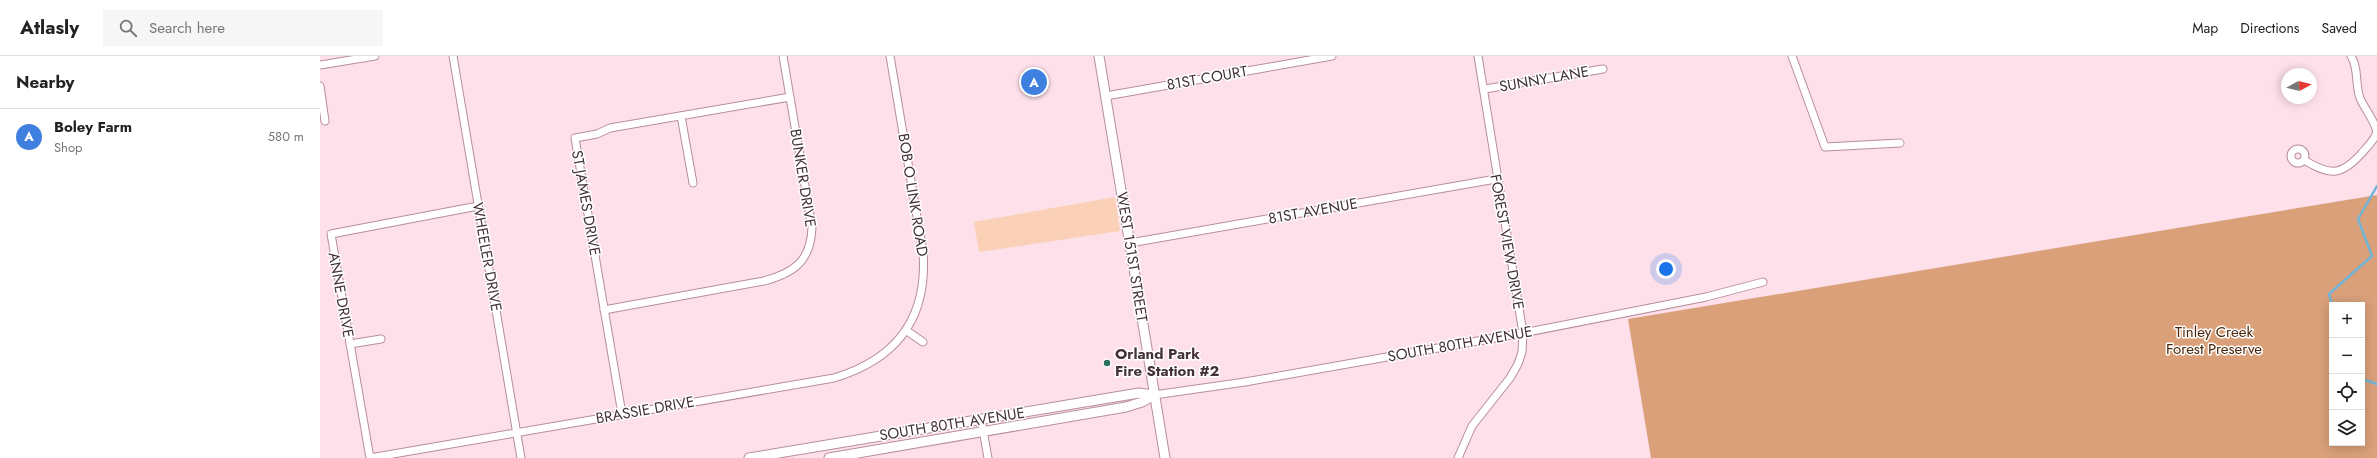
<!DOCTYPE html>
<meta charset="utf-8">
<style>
:root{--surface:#fff;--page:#f6f6f6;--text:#222;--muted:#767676;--line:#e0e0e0;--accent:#b45309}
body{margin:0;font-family:Jost,sans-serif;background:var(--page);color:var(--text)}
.controls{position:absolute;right:12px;bottom:12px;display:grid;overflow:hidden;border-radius:0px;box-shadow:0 2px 10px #0003}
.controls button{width:36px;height:36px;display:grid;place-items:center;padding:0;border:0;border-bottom:1px solid var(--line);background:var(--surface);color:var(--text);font:20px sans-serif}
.compass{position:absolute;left:1961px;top:12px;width:36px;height:36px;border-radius:50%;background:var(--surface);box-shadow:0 2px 10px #0003;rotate:82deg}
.you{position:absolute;left:1346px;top:213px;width:14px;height:14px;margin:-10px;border:3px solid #fff;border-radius:50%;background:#1a73e8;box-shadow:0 0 0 6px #1a73e833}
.badge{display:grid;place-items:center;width:26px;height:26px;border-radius:50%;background:var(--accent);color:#fff;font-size:13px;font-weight:700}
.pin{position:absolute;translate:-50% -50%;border:2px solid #fff;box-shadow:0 1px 4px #0006}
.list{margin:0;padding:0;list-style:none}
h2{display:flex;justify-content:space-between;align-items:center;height:52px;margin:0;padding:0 16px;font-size:17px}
h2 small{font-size:13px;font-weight:400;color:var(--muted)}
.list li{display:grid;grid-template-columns:26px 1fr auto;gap:12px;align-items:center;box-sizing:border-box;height:56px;padding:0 16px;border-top:1px solid var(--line)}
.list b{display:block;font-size:15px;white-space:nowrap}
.list p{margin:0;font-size:13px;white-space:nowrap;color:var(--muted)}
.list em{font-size:13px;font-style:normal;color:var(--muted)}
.icon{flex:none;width:22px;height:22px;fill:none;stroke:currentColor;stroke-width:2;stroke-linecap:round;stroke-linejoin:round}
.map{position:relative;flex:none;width:2057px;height:402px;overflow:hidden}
header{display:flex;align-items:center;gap:24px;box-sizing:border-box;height:56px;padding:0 20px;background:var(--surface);border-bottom:1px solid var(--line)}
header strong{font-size:19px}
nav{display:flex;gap:22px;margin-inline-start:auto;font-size:14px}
.search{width:280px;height:36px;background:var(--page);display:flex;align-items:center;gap:10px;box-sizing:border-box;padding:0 14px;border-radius:0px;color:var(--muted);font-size:15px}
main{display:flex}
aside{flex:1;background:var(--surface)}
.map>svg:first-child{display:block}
.green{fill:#fad1b6}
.forest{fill:#d9a07a;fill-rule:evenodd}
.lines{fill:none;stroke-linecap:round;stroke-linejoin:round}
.stream{stroke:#72b3d8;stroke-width:2.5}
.minor-casing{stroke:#b98d9d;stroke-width:9}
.tertiary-casing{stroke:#b98d9d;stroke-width:11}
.minor{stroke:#fff;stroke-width:7}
.tertiary{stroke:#fff;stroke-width:9}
.poi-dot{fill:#2e7060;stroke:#fff;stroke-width:1.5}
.labels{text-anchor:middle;stroke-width:3;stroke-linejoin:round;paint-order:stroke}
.street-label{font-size:15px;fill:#443238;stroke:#fff}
.park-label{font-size:15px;fill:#4b2608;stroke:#fff}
.poi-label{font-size:15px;font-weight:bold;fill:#443238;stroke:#fff;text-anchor:start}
</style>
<header>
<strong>Atlasly</strong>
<div class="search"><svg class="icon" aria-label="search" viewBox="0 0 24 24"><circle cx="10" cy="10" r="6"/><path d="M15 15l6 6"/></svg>Search here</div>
<nav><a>Map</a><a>Directions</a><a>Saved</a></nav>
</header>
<main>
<aside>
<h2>Nearby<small></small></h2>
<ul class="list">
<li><span class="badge" style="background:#3f7fe0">A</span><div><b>Boley Farm</b><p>Shop</p></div><em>580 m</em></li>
</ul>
</aside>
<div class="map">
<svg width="2057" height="402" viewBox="0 0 2057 402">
<rect width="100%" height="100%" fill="#fde0ea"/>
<!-- green -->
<path class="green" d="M795,141L800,175L659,196L654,166Z"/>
<!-- forest -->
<path class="forest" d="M2057,139V402H1331L1308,263ZM2012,249H2042V387H2012Z"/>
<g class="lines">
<!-- stream -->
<g class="stream">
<path d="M2012,249L2009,238L2052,200L2038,163L2057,130"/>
<path d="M2042,323L2057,328"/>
</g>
<defs>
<g id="minor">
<path d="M133,0L201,402"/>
<path d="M1472,0L1505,91L1580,87"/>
<path d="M2031,0C2039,13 2035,29 2040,42C2045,54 2054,63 2057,76"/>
<path d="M0,9L55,0"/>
<path d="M0,30L5,65"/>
<path d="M1165,33L1283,13"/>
<path d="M786,40L1012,0"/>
<path d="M361,60L373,127"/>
<circle cx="1978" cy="100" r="7"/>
<path d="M1984,104C2009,119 2020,121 2041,98C2047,91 2054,85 2057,76"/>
<path d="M158,150L11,178L50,402L514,322C577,303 608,262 603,196L570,0"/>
<path d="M810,187L1176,123"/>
<path d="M284,254L444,225C474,217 491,205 492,171L463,0"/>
<path d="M587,275L603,286"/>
<path d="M30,288L61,283"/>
<path d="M834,339L925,326L1203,277L1386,241L1443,226"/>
<path d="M302,358L255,82L277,78L290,72L470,41"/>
<path d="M661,363L668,402"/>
<path d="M1138,402L1152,370L1190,322L1198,308L1202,296L1203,277L1158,0"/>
</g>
<g id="tertiary">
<path d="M779,0L845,402"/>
<path d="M429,402L819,337L834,339"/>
<path d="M509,402L806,351L822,346L834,339"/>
</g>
</defs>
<!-- minor casing -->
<use href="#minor" class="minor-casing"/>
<!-- tertiary casing -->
<use href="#tertiary" class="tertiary-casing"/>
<!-- minor -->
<use href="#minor" class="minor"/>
<!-- tertiary -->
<use href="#tertiary" class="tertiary"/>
</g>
<!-- markers -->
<circle class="poi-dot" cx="787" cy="307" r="4"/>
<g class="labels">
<!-- street labels -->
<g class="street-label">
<text transform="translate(887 22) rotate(-10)" y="5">81ST COURT</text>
<text transform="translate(1224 23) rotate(-10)" y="5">SUNNY LANE</text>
<text transform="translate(483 122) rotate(81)" y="5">BUNKER DRIVE</text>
<text transform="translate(593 139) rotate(81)" y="5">BOB O LINK ROAD</text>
<text transform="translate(266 147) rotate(80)" y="5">ST JAMES DRIVE</text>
<text transform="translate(993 155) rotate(-10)" y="5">81ST AVENUE</text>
<text transform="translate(1187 186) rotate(80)" y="5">FOREST VIEW DRIVE</text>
<text transform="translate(167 201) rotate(80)" y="5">WHEELER DRIVE</text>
<text transform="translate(812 201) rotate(81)" y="5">WEST 151ST STREET</text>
<text transform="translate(21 239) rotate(80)" y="5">ANNE DRIVE</text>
<text transform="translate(1140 288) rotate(-10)" y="5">SOUTH 80TH AVENUE</text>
<text transform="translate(325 354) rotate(-10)" y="5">BRASSIE DRIVE</text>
<text transform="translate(632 368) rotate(-9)" y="5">SOUTH 80TH AVENUE</text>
</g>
<!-- park labels -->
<g class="park-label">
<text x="1894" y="281">Tinley Creek<tspan x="1894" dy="17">Forest Preserve</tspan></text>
</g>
<!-- poi labels -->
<g class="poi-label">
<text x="795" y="303">Orland Park<tspan x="795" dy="17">Fire Station #2</tspan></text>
</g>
</g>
</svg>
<div class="controls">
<button>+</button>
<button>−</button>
<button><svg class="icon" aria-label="locate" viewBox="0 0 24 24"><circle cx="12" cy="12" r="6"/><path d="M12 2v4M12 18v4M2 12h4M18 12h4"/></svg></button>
<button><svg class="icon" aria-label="layers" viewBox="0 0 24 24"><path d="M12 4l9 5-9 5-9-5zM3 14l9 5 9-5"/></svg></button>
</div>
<svg class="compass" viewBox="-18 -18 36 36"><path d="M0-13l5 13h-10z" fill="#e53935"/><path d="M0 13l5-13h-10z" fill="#767676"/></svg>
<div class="you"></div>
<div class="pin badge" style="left:714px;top:26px;background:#3f7fe0">A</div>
</div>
</main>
